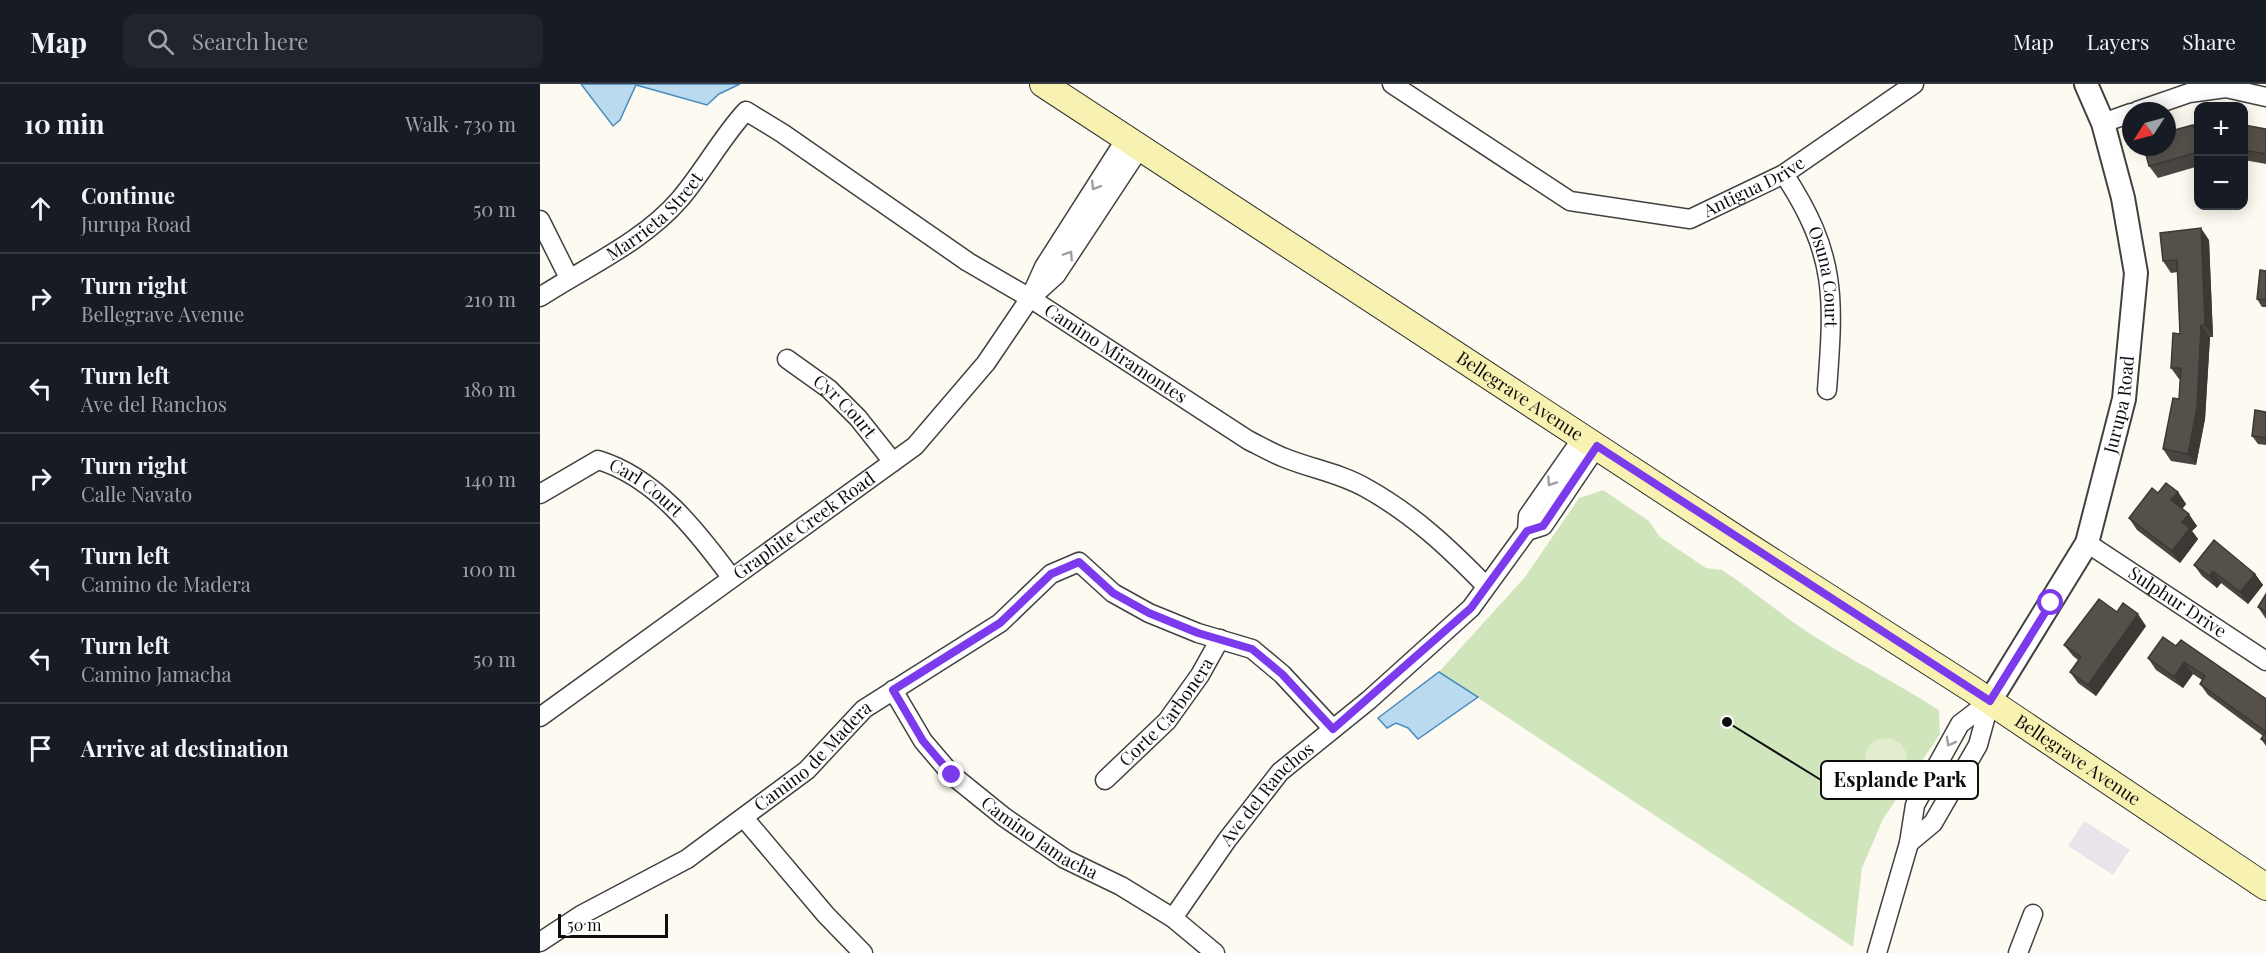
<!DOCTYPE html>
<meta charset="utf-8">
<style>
:root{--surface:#171b24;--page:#20242c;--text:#f1f3f6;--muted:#9ea1a6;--line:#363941}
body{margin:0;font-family:"Playfair Display",serif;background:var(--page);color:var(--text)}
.controls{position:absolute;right:18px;top:18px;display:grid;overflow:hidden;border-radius:12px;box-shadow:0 3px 15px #0003}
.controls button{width:54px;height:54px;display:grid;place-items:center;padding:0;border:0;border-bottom:2px solid var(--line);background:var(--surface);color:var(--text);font:30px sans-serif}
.compass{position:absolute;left:1582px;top:18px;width:54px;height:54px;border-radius:50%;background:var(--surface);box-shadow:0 3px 15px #0003;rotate:234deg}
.scale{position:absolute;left:18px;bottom:15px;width:110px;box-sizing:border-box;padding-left:6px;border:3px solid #0e0e0e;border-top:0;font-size:16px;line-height:21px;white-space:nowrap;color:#0e0e0e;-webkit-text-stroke:4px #fff;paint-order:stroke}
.stop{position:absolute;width:18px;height:18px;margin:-14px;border:4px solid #7c3aed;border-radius:50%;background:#fff}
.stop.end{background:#7c3aed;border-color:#fff;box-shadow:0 2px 6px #0008}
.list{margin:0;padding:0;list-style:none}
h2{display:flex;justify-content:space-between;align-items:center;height:78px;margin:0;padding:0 24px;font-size:26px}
h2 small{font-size:20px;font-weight:400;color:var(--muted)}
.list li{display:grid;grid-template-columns:39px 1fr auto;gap:18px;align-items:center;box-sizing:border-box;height:90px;padding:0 24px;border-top:2px solid var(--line)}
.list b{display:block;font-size:22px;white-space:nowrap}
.list p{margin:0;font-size:20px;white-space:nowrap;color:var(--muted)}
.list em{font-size:20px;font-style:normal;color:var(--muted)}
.icon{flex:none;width:33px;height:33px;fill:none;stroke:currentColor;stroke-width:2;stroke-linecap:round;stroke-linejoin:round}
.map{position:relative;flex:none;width:1726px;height:869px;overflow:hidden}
header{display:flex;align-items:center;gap:36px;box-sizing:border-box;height:84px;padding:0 30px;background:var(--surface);border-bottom:2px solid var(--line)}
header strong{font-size:28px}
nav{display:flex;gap:33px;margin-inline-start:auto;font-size:21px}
.search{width:420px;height:54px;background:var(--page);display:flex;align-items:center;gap:15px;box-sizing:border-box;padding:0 21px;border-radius:12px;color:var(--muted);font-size:22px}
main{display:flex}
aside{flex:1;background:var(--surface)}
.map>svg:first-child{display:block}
.industrial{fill:#ebe3ec}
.green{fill:#d1e5bd}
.pitch{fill:#e1edce}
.water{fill:#badaf0;stroke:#488cc0;stroke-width:1.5}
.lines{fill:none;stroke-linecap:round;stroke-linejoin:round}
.minor-casing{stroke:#414141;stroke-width:21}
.tertiary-casing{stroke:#414141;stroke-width:26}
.secondary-casing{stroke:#303030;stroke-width:28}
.minor{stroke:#fff;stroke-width:18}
.tertiary{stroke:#fff;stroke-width:22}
.secondary{stroke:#f7f1b2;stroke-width:26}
.wall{fill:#4a4540}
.shaded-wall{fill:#3c3834}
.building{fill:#56504b;stroke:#3c3834;stroke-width:1.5}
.oneway{stroke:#9f9f9f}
.route{stroke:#7c3aed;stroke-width:8}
.labels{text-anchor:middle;stroke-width:6;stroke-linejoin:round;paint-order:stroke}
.street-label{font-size:18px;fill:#0e0e0e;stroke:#fff}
.leader{fill:none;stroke:#0e0e0e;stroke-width:2}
.callout-dot{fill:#0e0e0e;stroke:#fff;stroke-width:2}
.callout{fill:#fff;stroke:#0e0e0e;stroke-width:2}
.callout-label{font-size:20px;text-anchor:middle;font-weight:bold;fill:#0e0e0e}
</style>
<header>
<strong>Map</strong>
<div class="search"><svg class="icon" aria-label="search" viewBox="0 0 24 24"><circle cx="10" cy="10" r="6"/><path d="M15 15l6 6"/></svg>Search here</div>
<nav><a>Map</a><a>Layers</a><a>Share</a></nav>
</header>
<main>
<aside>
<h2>10 min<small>Walk · 730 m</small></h2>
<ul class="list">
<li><svg class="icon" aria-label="ahead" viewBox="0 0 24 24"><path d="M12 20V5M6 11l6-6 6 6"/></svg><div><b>Continue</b><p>Jurupa Road</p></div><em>50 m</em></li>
<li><svg class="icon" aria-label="right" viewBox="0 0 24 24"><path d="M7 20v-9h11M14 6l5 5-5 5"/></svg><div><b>Turn right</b><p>Bellegrave Avenue</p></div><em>210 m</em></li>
<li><svg class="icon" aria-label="left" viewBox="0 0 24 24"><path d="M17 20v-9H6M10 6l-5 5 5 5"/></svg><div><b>Turn left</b><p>Ave del Ranchos</p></div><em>180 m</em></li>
<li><svg class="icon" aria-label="right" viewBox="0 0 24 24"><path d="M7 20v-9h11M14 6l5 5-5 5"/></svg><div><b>Turn right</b><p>Calle Navato</p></div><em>140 m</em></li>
<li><svg class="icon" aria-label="left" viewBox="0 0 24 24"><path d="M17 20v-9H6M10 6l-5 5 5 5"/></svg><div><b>Turn left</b><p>Camino de Madera</p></div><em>100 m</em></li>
<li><svg class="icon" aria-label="left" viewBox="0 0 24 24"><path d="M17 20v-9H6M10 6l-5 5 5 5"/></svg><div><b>Turn left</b><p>Camino Jamacha</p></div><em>50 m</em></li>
<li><svg class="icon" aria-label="arrive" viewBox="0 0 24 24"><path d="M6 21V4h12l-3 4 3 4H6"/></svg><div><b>Arrive at destination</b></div></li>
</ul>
</aside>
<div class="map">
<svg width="1726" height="869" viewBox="0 0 1726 869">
<rect width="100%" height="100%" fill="#fdfbf1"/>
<!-- industrial -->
<path class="industrial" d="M1544,737L1590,766L1573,791L1528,762Z"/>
<!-- green -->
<path class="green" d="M1063,406L1109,437L1120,453L1166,484L1182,486C1213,506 1241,531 1272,551C1314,578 1357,599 1399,626L1400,650L1343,735L1322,784L1313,863L899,588L985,493L1039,414Z"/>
<!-- pitch -->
<circle class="pitch" cx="1346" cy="675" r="21"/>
<!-- water -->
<g class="water">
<path d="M41,0H200L179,10L167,21L96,1L80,36L73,42Z"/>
<path d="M899,588L938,613L878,655L868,644L856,639L847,644L838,634Z"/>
</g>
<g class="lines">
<defs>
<g id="minor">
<path id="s1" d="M852,0L1030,117L1150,135L1244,90L1374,0"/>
<path d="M1597,27L1649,9L1686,4L1726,13"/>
<path d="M1563,39L1591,29"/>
<path id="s2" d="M1244,90C1297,171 1294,213 1287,306"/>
<path d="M0,136L29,194"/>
<path d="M496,209L516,191L601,62"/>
<path id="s3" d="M0,213C46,183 103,158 140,115C164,87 181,54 206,27L242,49L428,178L490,214L708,356C720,362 732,369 745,374C772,385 800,389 826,404C873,430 909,464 946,502"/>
<path id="s4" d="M247,275L289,305L318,334L353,378"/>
<path id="s5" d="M0,410L58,376C115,393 157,447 191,493"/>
<path d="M987,447L1003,442L1057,362"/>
<path id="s6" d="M1547,459L1726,577"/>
<path id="s7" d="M353,606L383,657L412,691L464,733L525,775L581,802L633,834L675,869"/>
<path id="s8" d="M0,633L375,362L446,279L490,214L504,183L587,53"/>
<path id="s9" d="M565,696L627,637L660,591L680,555"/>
<path d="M204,734L286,831L323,869"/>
<path d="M1369,759L1393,739L1438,661L1450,617"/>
<path id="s10" d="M633,834L687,756L740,688L829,616L931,524L987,447L988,432L1043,353"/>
<path id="s11" d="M0,858L41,831L147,775L267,686L324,625L460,539L511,490L539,478L573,509L609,529L658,549L712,565L742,590L793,645"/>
<path d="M1337,869L1369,759L1375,721L1420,640L1450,617"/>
<path d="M1478,869L1493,830"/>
</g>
<g id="tertiary">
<path id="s12" d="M1450,617L1547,459L1584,315L1596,189L1583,114L1563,39L1546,0"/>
</g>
<g id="secondary">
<path id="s13" d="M503,0L1202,458L1430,604L1726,803"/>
</g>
</defs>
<!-- minor casing -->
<use href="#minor" class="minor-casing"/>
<!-- tertiary casing -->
<use href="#tertiary" class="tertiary-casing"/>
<!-- secondary casing -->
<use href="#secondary" class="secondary-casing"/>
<!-- minor -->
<use href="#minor" class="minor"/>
<!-- tertiary -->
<use href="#tertiary" class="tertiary"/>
<!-- secondary -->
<use href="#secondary" class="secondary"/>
</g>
<!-- wall -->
<g class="wall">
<path d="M1653,41L1659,48V82L1618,94L1609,82Z"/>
<path d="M1704,41L1726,45V80L1704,76Z"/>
<path d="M1669,156L1673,253H1670L1665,335L1656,381L1631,377L1623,365L1639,315L1640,295H1639L1631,284L1640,250L1638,188L1631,189L1623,177Z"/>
<path d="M1726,187V223H1722L1717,215Z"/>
<path d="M1726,328V361L1718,360L1712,352Z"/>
<path d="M1638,408L1646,420L1642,425L1657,442L1652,447L1658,455L1640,479L1597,446L1589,434L1618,409Z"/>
<path d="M1654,481L1715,490L1723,501L1708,520L1681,499L1677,504L1662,492Z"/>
<path d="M1726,510V535L1718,523Z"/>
<path d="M1577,528L1606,542L1556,612L1538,599L1530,588L1538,576L1533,572L1524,561Z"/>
<path d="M1636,562L1726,615V662L1721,655L1723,652L1668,611L1660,600L1662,596L1653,590L1643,604L1616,586L1608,574Z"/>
</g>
<!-- shaded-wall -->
<g class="shaded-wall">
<path d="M1653,41L1659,48V60Z"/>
<path d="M1661,144L1669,156L1673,253L1665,241Z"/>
<path d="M1661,241L1670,253L1665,335L1656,381L1648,370Z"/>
<path d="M1638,408L1646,420L1640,428L1631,416Z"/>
<path d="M1649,430L1657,442L1652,447L1658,455L1640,479L1632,467L1642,438Z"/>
<path d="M1673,487L1681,499L1677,504L1669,492Z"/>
<path d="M1715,490L1723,501L1708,520L1700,508Z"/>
<path d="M1598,530L1606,542L1556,612L1548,601Z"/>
<path d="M1644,578L1653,590L1643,604L1634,593Z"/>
</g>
<!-- building -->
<g class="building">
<path d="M1653,41L1659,60V68L1609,82L1604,63H1627V48Z"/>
<path d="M1704,41L1726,45V70L1704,66Z"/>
<path d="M1661,144L1665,241H1661L1657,323L1648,370L1623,365L1633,314L1639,315L1641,284H1631L1633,249L1640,250L1637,176L1623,177L1620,149Z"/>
<path d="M1720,186L1726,187V216L1717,215Z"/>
<path d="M1715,326L1726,328V354L1712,352Z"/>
<path d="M1626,399L1638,408L1631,416L1649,430L1642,438L1650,444L1632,467L1589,434L1612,404L1618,409Z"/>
<path d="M1674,456L1715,490L1700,508L1673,487L1669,492L1654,481Z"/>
<path d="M1726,510V528L1718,523Z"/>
<path d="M1559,515L1577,528L1583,519L1598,530L1548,601L1530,588L1541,573L1524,561Z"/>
<path d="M1623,553L1636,562L1641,556L1726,615V658L1721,655L1726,648L1660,600L1665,592L1644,578L1634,593L1608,574Z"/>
</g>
<!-- one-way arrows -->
<defs><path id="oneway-chevron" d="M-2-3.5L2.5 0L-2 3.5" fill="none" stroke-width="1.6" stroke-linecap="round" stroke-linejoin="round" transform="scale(1.5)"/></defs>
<g class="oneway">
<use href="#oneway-chevron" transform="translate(555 102) rotate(122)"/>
<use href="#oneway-chevron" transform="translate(529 171) rotate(-57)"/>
<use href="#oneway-chevron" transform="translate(1011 398) rotate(124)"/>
<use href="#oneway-chevron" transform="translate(1410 658) rotate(119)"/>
</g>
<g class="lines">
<!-- route -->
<path class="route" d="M412,691L383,657L353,606L460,539L511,490L539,478L573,509L609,529L658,549L712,565L742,590L793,645L931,524L987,447L1003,442L1057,362L1450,617L1511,519"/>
</g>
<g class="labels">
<!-- street labels -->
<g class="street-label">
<text dy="6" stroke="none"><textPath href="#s1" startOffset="406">Antigua Drive</textPath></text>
<text dy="6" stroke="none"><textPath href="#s3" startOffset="141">Marrieta Street</textPath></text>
<text dy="6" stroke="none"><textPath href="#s2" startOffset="112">Osuna Court</textPath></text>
<text dy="6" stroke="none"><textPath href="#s3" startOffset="724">Camino Miramontes</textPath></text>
<text dy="6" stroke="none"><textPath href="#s13" startOffset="570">Bellegrave Avenue</textPath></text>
<text dy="6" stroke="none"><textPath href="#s12" startOffset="328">Jurupa Road</textPath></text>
<text dy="6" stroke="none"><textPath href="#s4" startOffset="75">Cyr Court</textPath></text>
<text dy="6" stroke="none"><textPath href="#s5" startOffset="123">Carl Court</textPath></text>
<text dy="6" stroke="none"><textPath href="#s8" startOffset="326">Graphite Creek Road</textPath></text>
<text dy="6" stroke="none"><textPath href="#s6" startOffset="108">Sulphur Drive</textPath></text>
<text dy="6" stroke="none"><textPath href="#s9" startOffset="92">Corte Carbonera</textPath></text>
<text dy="6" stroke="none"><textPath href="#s11" startOffset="332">Camino de Madera</textPath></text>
<text dy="6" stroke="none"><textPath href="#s13" startOffset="1236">Bellegrave Avenue</textPath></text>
<text dy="6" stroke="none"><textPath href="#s10" startOffset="156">Ave del Ranchos</textPath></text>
<text dy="6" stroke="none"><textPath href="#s7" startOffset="212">Camino Jamacha</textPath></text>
</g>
</g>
<!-- callouts -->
<path class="leader" d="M1187 638L1281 696"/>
<circle class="callout-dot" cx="1187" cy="638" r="6"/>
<rect class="callout" x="1281" y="677" width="157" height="38" rx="6"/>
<g class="callout-label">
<text x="1360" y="703">Esplande Park</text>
</g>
</svg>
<div class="controls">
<button>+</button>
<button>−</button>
</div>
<svg class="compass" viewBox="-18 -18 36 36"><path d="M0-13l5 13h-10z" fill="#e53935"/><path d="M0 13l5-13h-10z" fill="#9ea1a6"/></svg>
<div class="scale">50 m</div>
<div class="stop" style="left:1511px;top:519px"></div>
<div class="stop end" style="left:412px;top:691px"></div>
</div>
</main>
